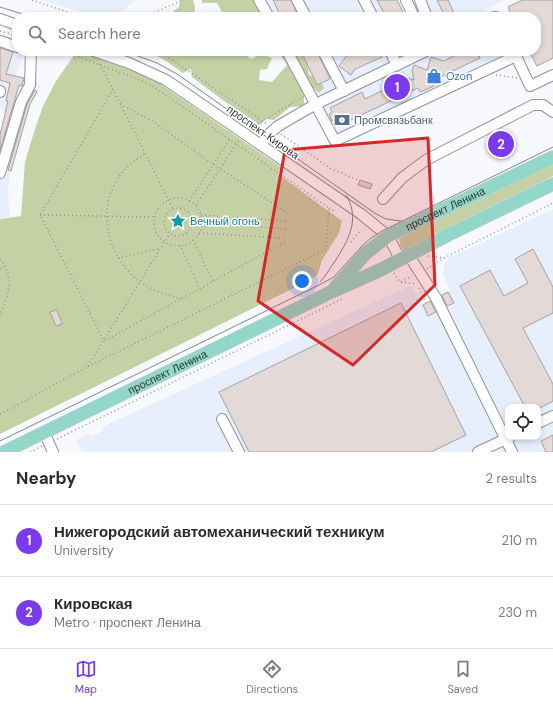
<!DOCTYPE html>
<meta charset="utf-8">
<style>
:root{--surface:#fff;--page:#f7f7f7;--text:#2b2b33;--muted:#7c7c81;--line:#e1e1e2;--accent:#7c3aed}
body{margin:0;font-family:"DM Sans",sans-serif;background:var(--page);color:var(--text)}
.controls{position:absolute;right:12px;bottom:12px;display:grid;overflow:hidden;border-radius:8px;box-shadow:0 2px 6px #0003}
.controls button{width:36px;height:36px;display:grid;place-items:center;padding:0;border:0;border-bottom:1px solid var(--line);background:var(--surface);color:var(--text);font:20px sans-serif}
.you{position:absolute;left:302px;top:281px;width:14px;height:14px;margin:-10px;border:3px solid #fff;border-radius:50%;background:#1a73e8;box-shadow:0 0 0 6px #1a73e833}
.badge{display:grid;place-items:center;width:26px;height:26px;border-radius:50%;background:var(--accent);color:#fff;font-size:13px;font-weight:700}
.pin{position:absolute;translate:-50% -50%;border:2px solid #fff;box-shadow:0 1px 4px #0006}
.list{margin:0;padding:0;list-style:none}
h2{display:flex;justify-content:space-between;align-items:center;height:52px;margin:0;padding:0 16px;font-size:17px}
h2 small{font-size:13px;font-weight:400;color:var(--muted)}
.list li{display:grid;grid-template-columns:26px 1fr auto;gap:12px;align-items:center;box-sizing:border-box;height:72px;padding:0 16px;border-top:1px solid var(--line)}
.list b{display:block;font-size:15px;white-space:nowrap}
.list p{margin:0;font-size:13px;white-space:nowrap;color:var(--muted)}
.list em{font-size:13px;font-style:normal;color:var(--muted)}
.icon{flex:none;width:22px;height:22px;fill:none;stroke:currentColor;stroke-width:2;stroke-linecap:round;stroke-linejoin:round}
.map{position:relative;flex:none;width:553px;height:452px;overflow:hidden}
.search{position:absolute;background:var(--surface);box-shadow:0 2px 6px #0003;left:12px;right:12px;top:12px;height:44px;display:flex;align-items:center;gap:10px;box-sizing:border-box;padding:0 14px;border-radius:16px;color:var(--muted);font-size:15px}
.sheet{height:196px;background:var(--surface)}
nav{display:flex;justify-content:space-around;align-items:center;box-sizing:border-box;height:56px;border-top:1px solid var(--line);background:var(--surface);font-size:11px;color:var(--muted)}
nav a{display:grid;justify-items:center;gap:2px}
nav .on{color:var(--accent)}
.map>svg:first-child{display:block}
.built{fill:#e7effd;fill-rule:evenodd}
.green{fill:#c5d1a5}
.building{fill:#e3dad7;stroke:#a8a09d}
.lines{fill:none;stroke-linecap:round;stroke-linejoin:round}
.minor-casing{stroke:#90939a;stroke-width:12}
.major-casing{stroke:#d6d6d7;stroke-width:14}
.path{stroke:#94969a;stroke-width:1.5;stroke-dasharray:1 3;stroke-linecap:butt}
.minor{stroke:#fff;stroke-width:10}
.major{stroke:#92d7c9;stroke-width:13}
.tram{stroke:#848689;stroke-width:1}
.marked{fill:#d62828;fill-opacity:0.2;stroke:#d62828;stroke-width:3;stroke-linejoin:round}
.labels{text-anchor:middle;stroke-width:3;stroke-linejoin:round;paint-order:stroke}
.shop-label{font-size:11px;fill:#366cbe;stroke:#fff;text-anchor:start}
.service-label{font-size:11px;fill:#4e5e75;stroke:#fff;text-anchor:start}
.street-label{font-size:11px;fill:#323437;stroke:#fff}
.culture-label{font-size:11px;fill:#0d838f;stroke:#fff;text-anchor:start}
</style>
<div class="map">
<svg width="553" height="452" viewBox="0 0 553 452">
<rect width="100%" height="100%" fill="#f7f9fe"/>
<!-- built -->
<g class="built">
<path d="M43,0H136L114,17H96Z"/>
<path d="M260,0H504L485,10L496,17H269Z"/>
<path d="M0,33L17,39V51H24L16,76L38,82L40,88L30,104L11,171L8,189L10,217L0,219V135L5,112L0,110Z"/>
<path d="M287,51H513L516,56L335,141Z"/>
<path d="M553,209V452H82L76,441L89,433L91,436H93L103,431L102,427L407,287L412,286L423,305L450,291L443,273L445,262L451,257ZM508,407H538V437H508Z"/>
</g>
<!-- green -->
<g class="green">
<path d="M180,0H193L195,7L194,17H166L179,7Z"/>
<path d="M202,0H254L265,17H225L217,3H202Z"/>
<path d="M77,51L133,71L159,83L281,167L278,174L342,221L339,233L322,260L318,274L310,280L0,434V219L21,216L25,162L34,132L43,106L56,81Z"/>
<path d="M146,51H242L251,59L261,54L272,58L267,69L260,70L259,80L272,82L287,65L281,56L280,51H301L306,56L309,75L320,79L324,88L319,93L312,87L304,91V106L290,107L274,120L266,119L260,125L224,101L192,77L191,69L183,73L163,59Z"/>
<path d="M553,162V176L404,251L400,245L399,239L413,230Z"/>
</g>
<!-- building -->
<g class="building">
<path d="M273,0H291L299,17H281Z"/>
<path d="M377,0H397L405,17H386Z"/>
<path d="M437,0H448L455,15L453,17H445Z"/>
<path d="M522,0H553V58L537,66L529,51H536V17H512L508,7Z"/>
<path d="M0,48L13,52L6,74L24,78L22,86L19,85L0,150V135L8,101H6L10,83L0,80Z"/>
<path d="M301,51H317L330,79L317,85Z"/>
<path d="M356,51H379L382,57L355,69L351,75L339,66L347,55Z"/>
<path d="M464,51H488L479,56L480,58L432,81L434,86L420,92L418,88L338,126L335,120L332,121L329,114L332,112L330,108L362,92L365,99L396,84L394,79L396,74L414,80L412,70L414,65L427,70L431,57L444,61Z"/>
<path d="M35,90L37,92L30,104L11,171L8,170L27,104Z"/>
<path d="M360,180L372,184L370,189L358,185Z"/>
<path d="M533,249L553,287V313L523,328L553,384V401L538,409V407H525L460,286L490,270L504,296L528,283L515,259Z"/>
<path d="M448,292L454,303L447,306L442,295Z"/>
<path d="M430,301L436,312L428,316L423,305Z"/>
<path d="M401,303L466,435L431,452H249L219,392Z"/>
<path d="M57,310L62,324L56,326L50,312Z"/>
<path d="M553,435V452H546L541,441Z"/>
</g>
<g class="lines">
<defs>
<g id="minor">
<path d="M259,0L269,17"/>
<path d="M297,0L306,17"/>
<path d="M364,0L373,17"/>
<path d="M406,0L414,17"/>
<path d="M420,0L427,17"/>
<path d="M494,17H496"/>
<path d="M0,19L17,25"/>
<path d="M0,41L17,47"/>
<path d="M94,51L129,63L166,80L245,134L361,214L388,236L400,259"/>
<path d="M287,51L335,141L516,56L513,51"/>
<path d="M323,51L344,91"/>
<path d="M390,51L397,65"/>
<path d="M516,56L530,86L553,75"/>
<path d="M0,91V92"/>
<path d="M261,145L268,135L278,126L316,104L426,51"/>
<path d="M0,173L21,102L30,85L31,51"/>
<path d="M383,199L402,178L426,160L533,105H543L553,112"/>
<path d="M408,254L436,298L512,452"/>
<path d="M222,419L239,452"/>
<path d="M538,423L553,416"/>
<path d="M44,432L53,452"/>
<path d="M478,452L510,437"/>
</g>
<g id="major">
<path id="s1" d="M335,288L366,253L388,236L553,157"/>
<path id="s2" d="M4,452L331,292L378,271L450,234L553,184"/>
</g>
</defs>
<!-- minor casing -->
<use href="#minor" class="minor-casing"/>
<!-- major casing -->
<use href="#major" class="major-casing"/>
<!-- path -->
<g class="path">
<path d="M32,0L82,17"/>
<path d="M143,17L184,0"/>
<path d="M0,31L17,36"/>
<path d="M159,51L268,125"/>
<path d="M100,64L173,209"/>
<path d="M496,75L518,78"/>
<path d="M113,89L40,215L104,341L285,242"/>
<path d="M120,104L152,121L213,164L289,214"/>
<path d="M251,128L303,97"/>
<path d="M281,134L330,168L360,181"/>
<path d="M144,154C136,160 127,166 121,174C95,208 107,257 140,282C153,291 167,295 182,299"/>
<circle cx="178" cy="222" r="24"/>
<path d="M189,201L230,139"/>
<path d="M196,205L239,140"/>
<path d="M329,208L335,212"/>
<circle cx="178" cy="222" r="14"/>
<path d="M40,215L155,217"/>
<path d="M201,215L286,221"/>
<path d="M185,222L286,229"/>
<path d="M199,233L285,238"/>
<path d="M193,240L213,282"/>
<path d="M351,242L360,231"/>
<path d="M180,245L200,289"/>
<path d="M428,256L444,258L553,203"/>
<path d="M118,258L161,248"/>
<path d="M0,259C16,279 8,294 0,316"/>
<path d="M0,269L6,266"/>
<path d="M427,269L444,258"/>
<path d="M394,273L400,282L417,284"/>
<path d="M401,282L412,276"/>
<path d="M419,288L426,303"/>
<path d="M88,366L170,233"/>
<path d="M0,414L87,367L326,249L329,208L154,87L145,82L63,51"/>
<path d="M57,439L344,298"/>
<path d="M30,452L42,446"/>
</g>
<!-- minor -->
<use href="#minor" class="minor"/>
<!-- major -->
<use href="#major" class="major"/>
<!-- tram -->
<g class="tram">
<path d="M0,7L32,17"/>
<path d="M124,51L157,63L177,74L376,214L386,219L401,221"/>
<path d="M320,282C326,276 330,268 335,261C348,241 361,219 346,195"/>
<path d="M0,441L317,286L334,277L362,246L371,238L382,231L553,147"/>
</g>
</g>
<!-- marked area -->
<path class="marked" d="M428,138L435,285L353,365L258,301L285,150Z"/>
<!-- icons -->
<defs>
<symbol id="shop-bare" viewBox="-9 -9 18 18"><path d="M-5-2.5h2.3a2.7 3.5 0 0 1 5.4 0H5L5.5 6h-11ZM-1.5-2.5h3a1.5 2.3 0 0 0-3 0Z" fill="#3f7fe0" stroke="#fff" stroke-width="2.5" paint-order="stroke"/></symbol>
<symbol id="bank-bare" viewBox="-9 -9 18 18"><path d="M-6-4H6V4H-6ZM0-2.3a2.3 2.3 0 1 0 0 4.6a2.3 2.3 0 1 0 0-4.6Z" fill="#5c6f8a" stroke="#fff" stroke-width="2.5" paint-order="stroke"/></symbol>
<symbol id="sight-bare" viewBox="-9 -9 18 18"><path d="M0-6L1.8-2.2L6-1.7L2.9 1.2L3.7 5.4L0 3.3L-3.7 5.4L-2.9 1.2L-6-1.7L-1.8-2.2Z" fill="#0f9aa8" stroke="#fff" stroke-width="2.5" paint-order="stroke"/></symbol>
</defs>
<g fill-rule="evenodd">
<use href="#shop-bare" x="423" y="65" width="22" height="22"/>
<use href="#bank-bare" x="331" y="109" width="22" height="22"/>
<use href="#sight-bare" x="167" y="210" width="22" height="22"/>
</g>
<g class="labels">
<!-- shop labels -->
<g class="shop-label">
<text x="446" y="80">Ozon</text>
</g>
<!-- service labels -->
<g class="service-label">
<text x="354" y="124">Промсвязьбанк</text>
</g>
<!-- street labels -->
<g class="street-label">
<text transform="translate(263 132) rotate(35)" y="4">проспект Кирова</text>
<text dy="4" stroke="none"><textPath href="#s1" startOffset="138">проспект Ленина</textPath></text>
<text dy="4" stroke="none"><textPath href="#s2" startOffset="182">проспект Ленина</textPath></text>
</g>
<!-- culture labels -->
<g class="culture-label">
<text x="190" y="225">Вечный огонь</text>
</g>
</g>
</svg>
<div class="controls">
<button><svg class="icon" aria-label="locate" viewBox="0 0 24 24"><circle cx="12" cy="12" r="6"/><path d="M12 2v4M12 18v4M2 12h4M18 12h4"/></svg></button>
</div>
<div class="you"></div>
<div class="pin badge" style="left:397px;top:87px">1</div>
<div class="pin badge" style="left:501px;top:144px">2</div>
<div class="search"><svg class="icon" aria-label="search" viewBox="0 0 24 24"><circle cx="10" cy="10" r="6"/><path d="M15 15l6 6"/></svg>Search here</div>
</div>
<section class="sheet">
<h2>Nearby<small>2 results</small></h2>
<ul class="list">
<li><span class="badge">1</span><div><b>Нижегородский автомеханический техникум</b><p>University</p></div><em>210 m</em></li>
<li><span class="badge">2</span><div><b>Кировская</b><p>Metro · проспект Ленина</p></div><em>230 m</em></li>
</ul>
</section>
<nav>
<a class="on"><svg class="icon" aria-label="map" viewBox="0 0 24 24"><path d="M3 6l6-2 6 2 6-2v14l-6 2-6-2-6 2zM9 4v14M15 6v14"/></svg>Map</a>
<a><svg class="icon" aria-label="directions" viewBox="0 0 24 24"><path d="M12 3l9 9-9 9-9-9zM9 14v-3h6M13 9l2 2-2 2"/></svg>Directions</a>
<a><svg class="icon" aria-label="saved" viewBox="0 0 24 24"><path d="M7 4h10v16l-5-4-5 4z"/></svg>Saved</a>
</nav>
